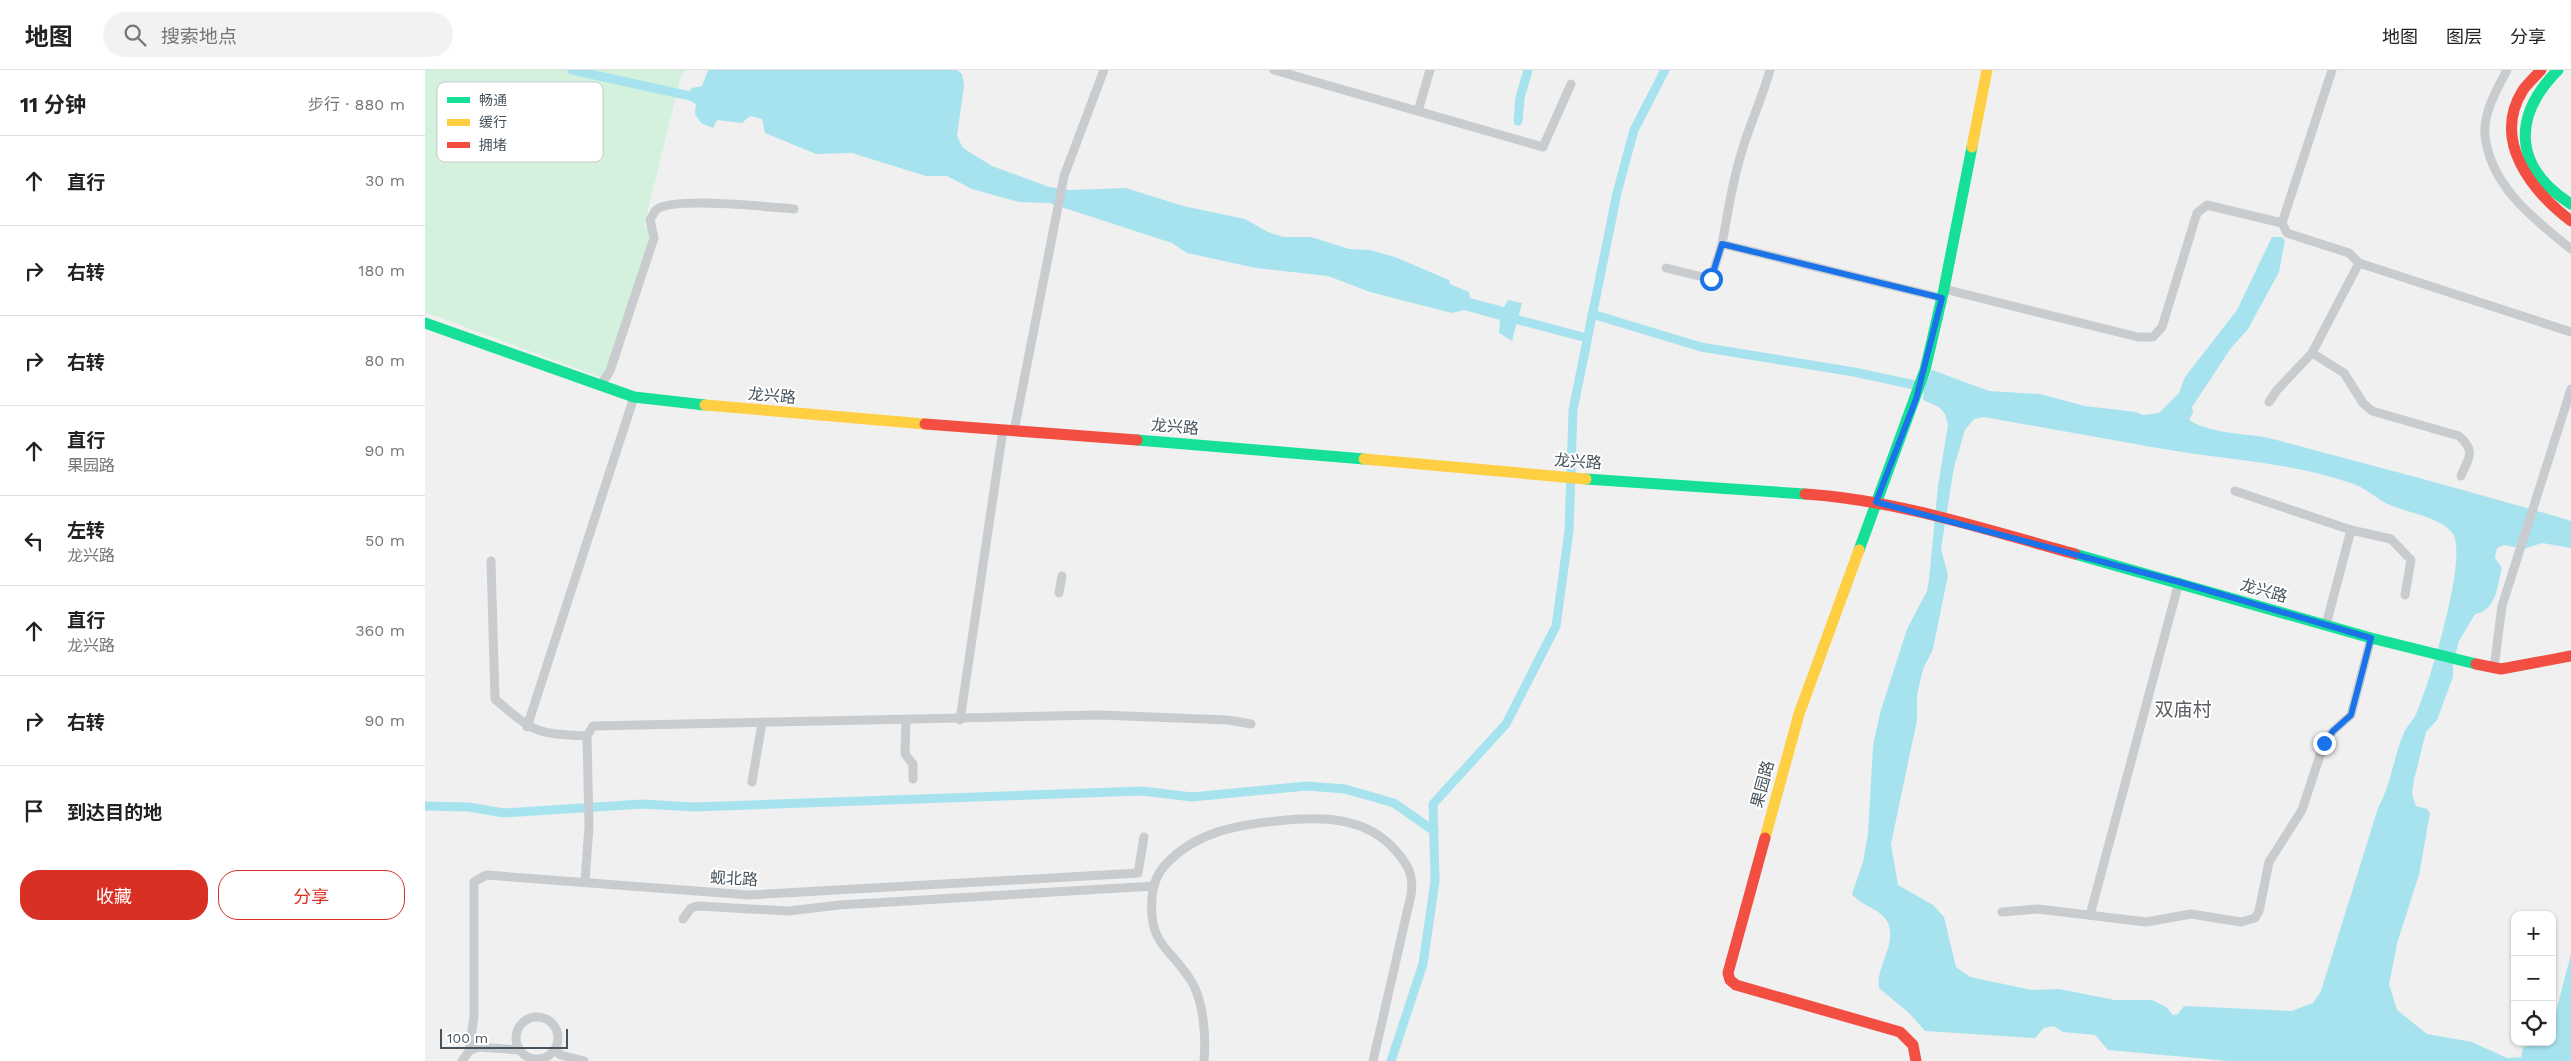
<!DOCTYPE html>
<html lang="zh">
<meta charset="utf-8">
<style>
:root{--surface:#fff;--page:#f2f2f2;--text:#222;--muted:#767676;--line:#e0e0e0;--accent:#d93025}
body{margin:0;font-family:"Work Sans","Noto Sans SC",sans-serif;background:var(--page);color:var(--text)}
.controls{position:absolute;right:15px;bottom:15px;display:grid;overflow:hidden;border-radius:10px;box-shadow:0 1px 4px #0004}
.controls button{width:45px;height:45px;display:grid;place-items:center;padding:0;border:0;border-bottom:1px solid var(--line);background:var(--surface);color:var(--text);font:25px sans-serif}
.scale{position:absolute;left:15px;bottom:12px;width:128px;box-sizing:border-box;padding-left:5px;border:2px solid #46535d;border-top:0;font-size:14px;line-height:18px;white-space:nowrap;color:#46535d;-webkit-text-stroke:4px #fff;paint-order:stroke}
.stop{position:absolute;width:15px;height:15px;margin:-11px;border:4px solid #1a73e8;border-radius:50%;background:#fff}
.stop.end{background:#1a73e8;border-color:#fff;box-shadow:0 1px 5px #0008}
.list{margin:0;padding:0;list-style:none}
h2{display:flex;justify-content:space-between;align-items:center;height:65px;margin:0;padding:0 20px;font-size:21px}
h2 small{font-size:16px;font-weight:400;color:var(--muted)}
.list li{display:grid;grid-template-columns:32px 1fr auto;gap:15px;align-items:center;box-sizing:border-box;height:90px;padding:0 20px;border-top:1px solid var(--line)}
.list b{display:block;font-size:19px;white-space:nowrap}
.list p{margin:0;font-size:16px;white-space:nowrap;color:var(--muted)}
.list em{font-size:16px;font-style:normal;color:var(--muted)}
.actions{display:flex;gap:10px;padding:15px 20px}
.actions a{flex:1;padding:11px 0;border:1px solid var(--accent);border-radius:20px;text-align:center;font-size:18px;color:var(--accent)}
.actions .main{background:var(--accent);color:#fff}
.icon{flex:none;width:28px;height:28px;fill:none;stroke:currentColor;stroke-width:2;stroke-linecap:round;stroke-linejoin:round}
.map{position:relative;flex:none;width:2146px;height:991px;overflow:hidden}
header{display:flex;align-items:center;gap:30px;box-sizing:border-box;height:70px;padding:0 25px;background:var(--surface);border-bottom:1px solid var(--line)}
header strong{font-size:24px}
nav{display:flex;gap:28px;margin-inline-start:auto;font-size:18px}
.search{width:350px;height:45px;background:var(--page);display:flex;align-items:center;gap:12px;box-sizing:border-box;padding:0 18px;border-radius:28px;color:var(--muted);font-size:19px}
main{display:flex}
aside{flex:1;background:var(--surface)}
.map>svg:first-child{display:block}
.green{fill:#d3f1dd}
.water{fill:#a6e3ef;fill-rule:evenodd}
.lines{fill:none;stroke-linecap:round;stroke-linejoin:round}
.canal{stroke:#a6e3ef;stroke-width:9}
.street{stroke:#c9ccce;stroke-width:9}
.fast{stroke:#16e098;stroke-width:11}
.slow{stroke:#ffcf43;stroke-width:11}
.jam{stroke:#f24e42;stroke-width:11}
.route{stroke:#1a73e8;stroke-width:6}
.labels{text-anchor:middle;stroke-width:4;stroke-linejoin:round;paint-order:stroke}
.street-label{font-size:16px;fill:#46535d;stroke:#fff}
.quarter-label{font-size:19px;fill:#5b5f64;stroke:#fff}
.key{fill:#fff;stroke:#c8cbce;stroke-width:1}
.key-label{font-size:14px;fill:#46535d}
</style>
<header>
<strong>地图</strong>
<div class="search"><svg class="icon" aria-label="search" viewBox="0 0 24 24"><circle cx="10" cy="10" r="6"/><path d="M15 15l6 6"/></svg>搜索地点</div>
<nav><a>地图</a><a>图层</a><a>分享</a></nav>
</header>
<main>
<aside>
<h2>11 分钟<small>步行 · 880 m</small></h2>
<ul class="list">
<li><svg class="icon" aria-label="ahead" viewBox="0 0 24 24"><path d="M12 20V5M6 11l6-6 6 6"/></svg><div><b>直行</b></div><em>30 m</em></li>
<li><svg class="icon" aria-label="right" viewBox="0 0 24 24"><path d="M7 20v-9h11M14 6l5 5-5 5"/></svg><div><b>右转</b></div><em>180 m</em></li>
<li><svg class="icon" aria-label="right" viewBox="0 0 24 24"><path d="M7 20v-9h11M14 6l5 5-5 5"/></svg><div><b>右转</b></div><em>80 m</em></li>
<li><svg class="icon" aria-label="ahead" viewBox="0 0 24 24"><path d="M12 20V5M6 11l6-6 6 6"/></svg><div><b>直行</b><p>果园路</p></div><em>90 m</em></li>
<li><svg class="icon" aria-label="left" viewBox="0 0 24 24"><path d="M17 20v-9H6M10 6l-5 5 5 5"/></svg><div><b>左转</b><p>龙兴路</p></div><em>50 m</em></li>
<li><svg class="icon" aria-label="ahead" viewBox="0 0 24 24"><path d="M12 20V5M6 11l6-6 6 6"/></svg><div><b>直行</b><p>龙兴路</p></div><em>360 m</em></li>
<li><svg class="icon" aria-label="right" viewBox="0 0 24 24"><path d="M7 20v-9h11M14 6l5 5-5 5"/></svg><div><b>右转</b></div><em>90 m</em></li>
<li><svg class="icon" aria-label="arrive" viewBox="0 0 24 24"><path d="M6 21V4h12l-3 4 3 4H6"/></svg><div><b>到达目的地</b></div></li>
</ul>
<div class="actions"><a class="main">收藏</a><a>分享</a></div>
</aside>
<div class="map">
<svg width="2146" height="991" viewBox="0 0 2146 991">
<rect width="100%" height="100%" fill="#f0f0f0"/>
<!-- green -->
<path class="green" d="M0,0H261L256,6L219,156L229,164L188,290L177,308L0,242Z"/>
<!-- water -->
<g class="water">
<path d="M283,0H532L537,4L539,15L532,66L538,78L567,96L624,117L645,120L701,118L758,136L820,149L843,162L858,167H886L924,179L945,180L970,187L1024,210L1025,214L1044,222L1045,228L1079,237L1083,230L1097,233L1087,271L1074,263L1075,250L1039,240L1027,243L945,222L903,206L831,198L762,183L747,173L624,133L594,132L547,119L522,106H501L427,83L391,84L340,63L337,49L325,46L317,53L292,50L288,58L276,53L270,44L271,34L262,29L261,25L267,18L277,16Z"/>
<path d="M1847,167H1856L1860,170L1854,202L1823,259L1806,278L1767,337L1768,342L1764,350C1790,366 1823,362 1852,370C1950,396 2049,422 2146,451V478L2117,473L2099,479L2079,475L2072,478L2070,488L2077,498C2072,517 2071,541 2050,544L2034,571L2028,595V607L2012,650L2001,662L1989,710L1987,724L1991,736L2002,739L2005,743L1994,805L1973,870L1964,914L1972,940L2002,964L2047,972L2082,988L2096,987L2098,977L2127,972V957L2146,884V991H1804L1683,980L1670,965L1638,962L1629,956L1619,958L1610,968L1500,961L1485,944L1454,918C1450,897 1472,876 1463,853C1457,839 1436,836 1427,824L1438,792L1443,764L1448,676L1455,643L1482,559L1502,521L1504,510L1513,416L1523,355L1520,344L1514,337L1498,330L1499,317L1507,300L1564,321L1615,324L1660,336L1711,342L1718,345L1734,343L1754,323L1760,307L1812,240ZM1559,347C1627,359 1695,372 1763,383C1819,391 1878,395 1931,415C1943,420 1953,430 1965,435C1981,442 2018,448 2028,464C2043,489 2004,614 1992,642C1989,650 1981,656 1978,665C1968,690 1966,714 1953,738L1896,921L1888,933L1866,941L1759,936L1753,944L1748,945L1741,937L1727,930H1690L1634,919L1607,920L1545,907L1531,897L1519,847L1508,835L1473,815L1466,774L1492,650V625L1498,599L1508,579L1523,505L1516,479L1529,397L1540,360L1549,349Z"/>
</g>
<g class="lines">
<!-- canal -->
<g class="canal">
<path d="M147,0L270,27"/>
<path d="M1093,51L1095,28L1103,0"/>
<path d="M1167,244L1276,277L1429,302L1499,317"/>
<path d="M1082,247L1162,268"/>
<path d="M0,736L44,737L79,743L217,734L269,737L717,721L767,727L882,716L920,719L969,733L1009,761"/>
<path d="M966,991L998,894L1010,811L1008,734L1081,654L1131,556L1144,461L1148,340L1192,123L1209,60L1240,0"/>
</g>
<!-- street -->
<g class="street">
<path d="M849,0L1118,77L1146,14"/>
<path d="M1345,0C1336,32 1321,62 1313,95C1306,120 1302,148 1297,174L1517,228"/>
<path d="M2082,0C2072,19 2058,43 2060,65C2065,116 2110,150 2146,179"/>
<path d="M993,41L1005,0"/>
<path d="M1857,153L1907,0"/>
<path d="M1934,193L1887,283L1919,303L1938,333L1947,341L2034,366C2051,381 2044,387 2036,406"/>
<path d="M1241,198L1286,209L1297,174"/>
<path d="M1519,219L1713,267H1728L1737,257L1772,143L1782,135L1857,153L1862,163L1924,183L1934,193L2146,262"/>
<path d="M175,316L185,301L229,168L225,150C227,147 229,142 231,140C246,126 345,137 369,139"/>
<path d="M1844,332L1852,320L1887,283"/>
<path d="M589,361L639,106L679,0"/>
<path d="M1810,421L1926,460L1901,555"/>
<path d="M1926,460L1966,469L1986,490L1980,525"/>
<path d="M66,491L70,629C108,662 111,664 162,666L168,656L675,645L803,650L826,654"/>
<path d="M634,523L637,506"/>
<path d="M2069,598L2077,536L2146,319"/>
<path d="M535,650L578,360"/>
<path d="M481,651L480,684L488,694V709"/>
<path d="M102,657L209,327"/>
<path d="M327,712L337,653"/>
<path d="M160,812L164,756L162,666"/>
<path d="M1577,842L1613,839L1721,852L1766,844L1816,852L1830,848L1834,841L1844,792L1877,740L1899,673L1908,661L1926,645L1946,568"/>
<path d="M1665,845L1754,512"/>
<path d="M258,849L266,838L272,836L364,841L414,835L729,816"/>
<circle cx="112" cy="968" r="21"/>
<path d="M129,980L136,985L159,991"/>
<path d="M44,981L53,977L95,980"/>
<path d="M37,991L44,981L49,946V812L61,805L324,825L713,803L719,767"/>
<path d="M779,991C781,968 779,937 769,916C749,878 723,879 727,827C728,815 732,803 742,793C772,762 811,755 852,751C895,746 941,746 971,781C984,796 989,806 986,825L948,991"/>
</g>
<!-- fast -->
<g class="fast">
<path d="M2133,0C2086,47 2089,98 2146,134"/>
<path d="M0,253L209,327L280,335"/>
<path d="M712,370L939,389"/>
<path d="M1161,409L1380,424"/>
<path d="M1434,480L1500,300L1519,219L1547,77"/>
<path d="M1650,484L1946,568L2051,594"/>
</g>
<!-- slow -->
<g class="slow">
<path d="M1547,77L1562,0"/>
<path d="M280,335L500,354"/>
<path d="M939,389L1161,409"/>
<path d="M1340,768L1374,644L1434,480"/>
</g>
<!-- jam -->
<g class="jam">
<path d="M2116,0C2110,7 2103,13 2098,20C2066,71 2107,121 2146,151"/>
<path d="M500,354L712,370"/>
<path d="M1380,424C1472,430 1562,460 1650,484"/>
<path d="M2051,594L2076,599L2146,586"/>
<path d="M1340,768L1303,903L1305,910L1311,915L1475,962L1488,975L1491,991"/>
</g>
</g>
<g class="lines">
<!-- route -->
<path class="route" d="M1286,209L1297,174L1517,228L1491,329L1451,432L1754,512L1946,568L1926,645L1908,661L1899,673"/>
</g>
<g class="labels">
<!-- street labels -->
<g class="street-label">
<text transform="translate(347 325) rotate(5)" y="6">龙兴路</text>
<text transform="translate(750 356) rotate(5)" y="6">龙兴路</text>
<text transform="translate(1153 391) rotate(4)" y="6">龙兴路</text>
<text transform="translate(1839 520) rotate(16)" y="6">龙兴路</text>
<text transform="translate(1337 714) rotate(-75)" y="6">果园路</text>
<text transform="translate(309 808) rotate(3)" y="6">蚬北路</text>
</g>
<!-- quarter labels -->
<g class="quarter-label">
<text x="1758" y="646">双庙村</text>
</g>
</g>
<!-- legend -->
<rect x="12" y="12" width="166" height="80" rx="8" class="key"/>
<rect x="22" y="27" width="23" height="6" fill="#16e098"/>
<rect x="22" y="49" width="23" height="7" fill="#ffcf43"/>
<rect x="22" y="72" width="23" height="6" fill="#f24e42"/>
<g class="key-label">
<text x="54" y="35">畅通</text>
<text x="54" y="57">缓行</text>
<text x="54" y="80">拥堵</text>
</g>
</svg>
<div class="controls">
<button>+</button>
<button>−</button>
<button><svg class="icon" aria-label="locate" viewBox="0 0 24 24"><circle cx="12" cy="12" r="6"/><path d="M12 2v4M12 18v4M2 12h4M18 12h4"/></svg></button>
</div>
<div class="scale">100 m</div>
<div class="stop" style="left:1286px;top:209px"></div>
<div class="stop end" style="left:1899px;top:673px"></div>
</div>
</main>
